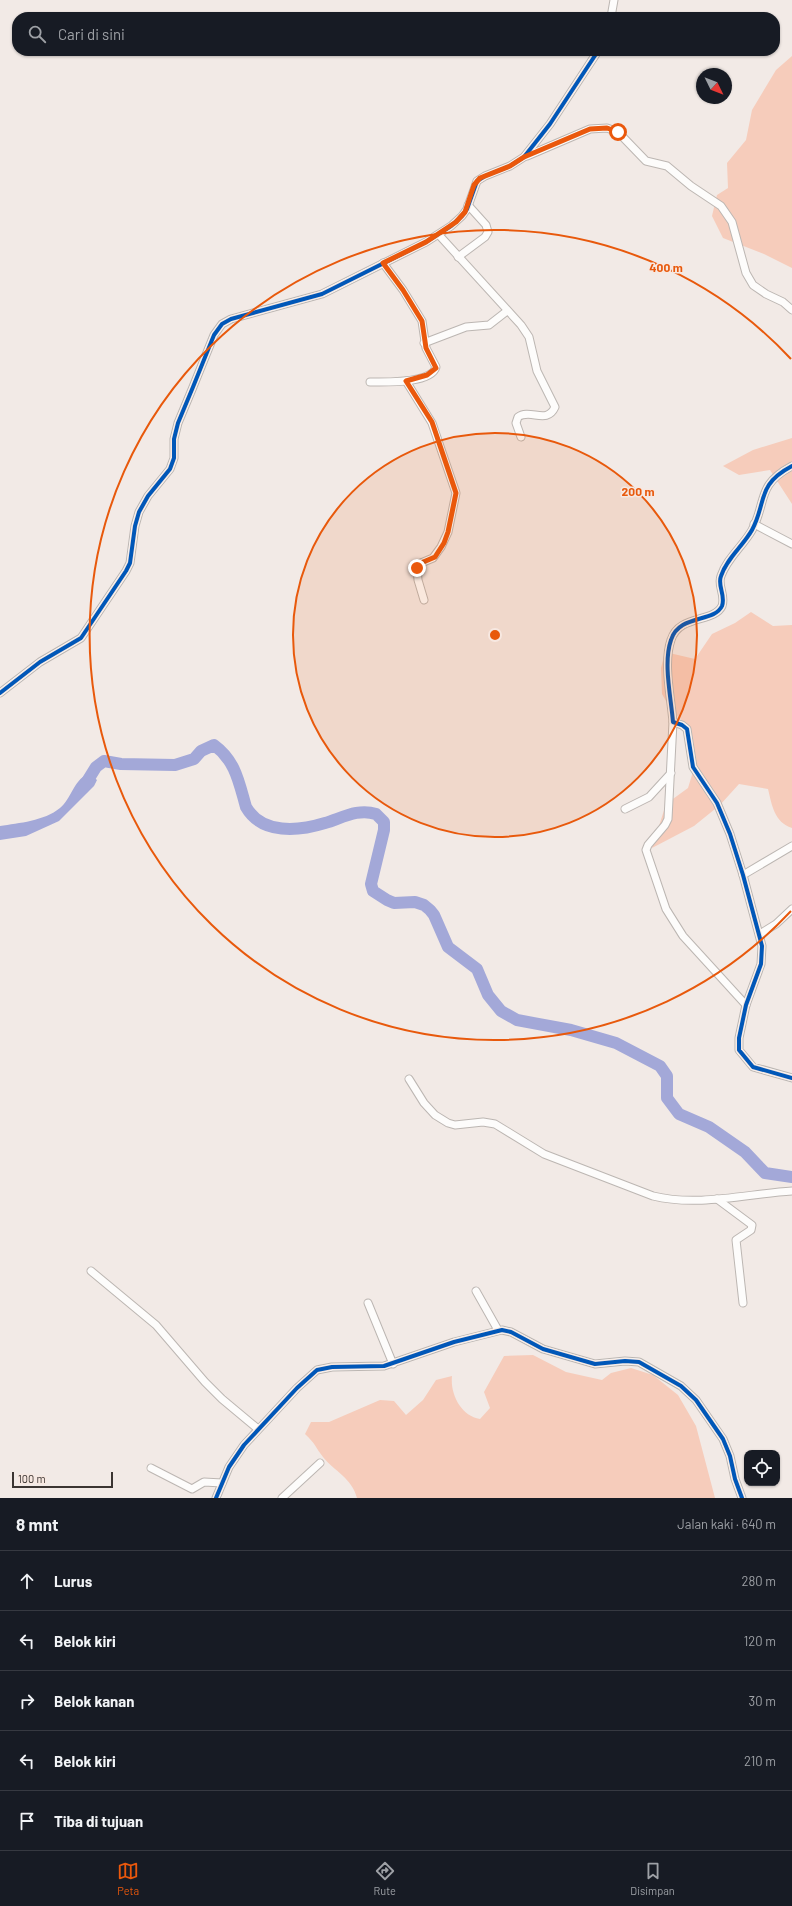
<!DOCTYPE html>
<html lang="id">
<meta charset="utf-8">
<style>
:root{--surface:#171b24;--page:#20242c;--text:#f1f3f6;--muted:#9ea1a6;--line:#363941;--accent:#ea580c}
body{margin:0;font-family:Barlow,sans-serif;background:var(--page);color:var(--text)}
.controls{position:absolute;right:12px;bottom:12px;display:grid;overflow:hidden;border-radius:8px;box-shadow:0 1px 3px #0004}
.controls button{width:36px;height:36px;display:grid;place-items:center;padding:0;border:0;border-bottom:1px solid var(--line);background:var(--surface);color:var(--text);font:20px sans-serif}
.compass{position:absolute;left:696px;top:68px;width:36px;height:36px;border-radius:50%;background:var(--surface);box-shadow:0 1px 3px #0004;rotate:133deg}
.scale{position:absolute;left:12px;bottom:10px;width:101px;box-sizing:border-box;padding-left:4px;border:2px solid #3b3532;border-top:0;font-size:11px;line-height:14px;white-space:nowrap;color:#3b3532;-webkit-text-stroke:3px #f7e8e1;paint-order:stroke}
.stop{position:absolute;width:12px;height:12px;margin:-9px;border:3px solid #ea580c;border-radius:50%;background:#fff}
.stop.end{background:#ea580c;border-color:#fff;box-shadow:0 1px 4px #0008}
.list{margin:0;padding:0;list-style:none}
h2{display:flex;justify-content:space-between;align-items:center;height:52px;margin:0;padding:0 16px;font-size:17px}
h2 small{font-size:13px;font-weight:400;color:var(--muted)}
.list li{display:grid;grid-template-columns:26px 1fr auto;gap:12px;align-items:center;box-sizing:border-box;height:60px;padding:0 16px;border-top:1px solid var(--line)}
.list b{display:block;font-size:15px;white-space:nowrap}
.list em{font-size:13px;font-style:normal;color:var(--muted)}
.icon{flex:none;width:22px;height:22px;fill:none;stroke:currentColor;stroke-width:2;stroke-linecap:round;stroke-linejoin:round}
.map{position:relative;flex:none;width:792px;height:1498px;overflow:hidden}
.search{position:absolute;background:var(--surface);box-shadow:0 1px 3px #0004;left:12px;right:12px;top:12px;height:44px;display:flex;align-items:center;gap:10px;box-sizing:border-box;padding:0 14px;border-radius:16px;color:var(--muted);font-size:15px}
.sheet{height:352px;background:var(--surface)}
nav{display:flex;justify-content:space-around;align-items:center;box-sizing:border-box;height:56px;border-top:1px solid var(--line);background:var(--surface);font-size:11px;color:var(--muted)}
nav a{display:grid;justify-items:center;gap:2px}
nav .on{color:var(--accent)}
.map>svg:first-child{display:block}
.green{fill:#f6ccbb}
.water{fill:#a3a8d8}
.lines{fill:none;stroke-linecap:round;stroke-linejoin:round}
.river{stroke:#a3a8d8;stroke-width:12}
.minor-casing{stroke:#bcb6b2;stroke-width:9}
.minor{stroke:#fdfcfb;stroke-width:7}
.cycleway-casing{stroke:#f7e8e1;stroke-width:6}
.cycleway{stroke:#0057b8;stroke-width:4}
.route{stroke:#ea580c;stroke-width:5}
.ring{fill:none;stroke:#e8590c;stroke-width:2}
.centre{fill:#e8590c;stroke:#f7e8e1;stroke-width:2}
.ring-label{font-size:12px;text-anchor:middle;font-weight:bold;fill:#e8590c;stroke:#f7e8e1;stroke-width:3;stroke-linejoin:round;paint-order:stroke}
</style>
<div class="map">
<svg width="792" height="1498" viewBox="0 0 792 1498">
<rect width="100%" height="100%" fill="#f2eae6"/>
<!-- green -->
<g class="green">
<path d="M792,56V268L764,254L723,238L712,216L717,195L728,188L727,163L746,140L752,110L776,70Z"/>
<path d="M792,438V504L770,470L739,475L723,466L753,450Z"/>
<path d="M751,612L773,626L792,625V828C774,822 772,805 768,789L739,784L720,805L694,826L652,848L666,804L688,788L695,765L687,726L670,708L662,694L661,668L665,652L695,659L712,634L735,623Z"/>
<path d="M533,1355L566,1372L602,1380L611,1373L631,1368L653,1375L678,1395L696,1426L715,1498H357C352,1478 334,1471 323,1457C316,1448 315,1443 305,1434L311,1422H329L380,1400L394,1401L406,1415L423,1400L436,1380L452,1376C450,1394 461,1416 480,1419L490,1408L484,1392L504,1356Z"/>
</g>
<!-- water -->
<path class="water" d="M90,774L97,780L94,786L59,821L26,836L0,840V826C19,823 44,821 60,808C71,800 75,776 90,774Z"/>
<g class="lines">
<!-- river -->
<path class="river" d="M83,788L96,767L104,761L121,764L175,765L194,759L201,751L214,745C236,761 239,783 246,807C262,835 299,831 325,823C342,818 358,808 376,814L384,822V830L371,884L373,891L387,900L394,903L415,902L424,905L430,910L434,915L448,947L477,969L488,995L501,1011L517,1020L571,1030L616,1043L660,1066L667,1076V1098L679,1114L709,1127L745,1152L765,1173L792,1177"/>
<defs>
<g id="minor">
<path d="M611,17L614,0"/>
<path d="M527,156L590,129L607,128L618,132L646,161L667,166L691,186L721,206L732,222L746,273L753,285L766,294L783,302L792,310"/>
<path d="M439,235L521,325L529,337L537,371L555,407C547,425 530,408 518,417L516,423L521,437"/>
<path d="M458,257L485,237L488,232L486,225L468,205"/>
<path d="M424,343L466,327L489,325L507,311"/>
<path d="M406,381L432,423L456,493L448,532L441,547L433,558L421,563L417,567L418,580L424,600"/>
<path d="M370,382C385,382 431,384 436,367L426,348L422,321L403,290L383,263"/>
<path d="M792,466C756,485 767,502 752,530C743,546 727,558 721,576C717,586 726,595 722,606C714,623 679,614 671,640C663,663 671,697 673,722L682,725L687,729L693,767L717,803L730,834L743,875L762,946L761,964L746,1005L739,1038V1050L753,1067L792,1078"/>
<path d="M754,524L792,544"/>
<path d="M0,693L40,662L81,638L126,571L130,563L135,526L139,512L148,496L170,469L174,458V439L178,423L193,387L214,335L222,324L231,319L322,294L426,242L451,226L462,216L467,209L477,181L485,176L510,166L524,157L550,124L598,51"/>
<path d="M673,722L668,819L665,825L648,845L646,850L666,909L683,936L746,1005"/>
<path d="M625,809L649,797L671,773"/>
<path d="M743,875L792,846"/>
<path d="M760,934L776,924L792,909"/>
<path d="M409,1079L424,1103L435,1115L448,1123L455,1125L483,1122L495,1124L544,1154L653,1196C698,1207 746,1194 792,1191"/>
<path d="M717,1199L752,1225L751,1230L736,1240L743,1303"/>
<path d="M91,1271L156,1325L205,1382L222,1399L258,1429"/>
<path d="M476,1291L498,1330"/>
<path d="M368,1303L393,1364"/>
<path d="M151,1468L192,1489L204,1482L222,1483"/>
<path d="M216,1498L229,1467L244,1445L297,1388L317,1370L332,1367L384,1366L454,1342L502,1330L511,1332L543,1349L595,1364L625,1361L639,1362L681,1386L696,1400L723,1439L730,1456L735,1479L742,1498"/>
<path d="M282,1498L320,1463"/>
</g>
</defs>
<!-- minor casing -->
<use href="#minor" class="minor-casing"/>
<!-- minor -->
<use href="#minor" class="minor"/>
<defs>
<g id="cycleway">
<path d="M792,466C756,485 767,502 752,530C743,546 727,558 721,576C717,586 726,595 722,606C714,623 679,614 671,640C663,663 671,697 673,722L682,725L687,729L693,767L717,803L730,834L743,875L762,946L761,964L746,1005L739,1038V1050L753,1067L792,1078"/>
<path d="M0,693L40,662L81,638L126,571L130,563L135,526L139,512L148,496L170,469L174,458V439L178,423L193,387L214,335L222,324L231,319L322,294L426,242L451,226L462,216L467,209L477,181L485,176L510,166L524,157L550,124L598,51"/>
<path d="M216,1498L229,1467L244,1445L297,1388L317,1370L332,1367L384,1366L454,1342L502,1330L511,1332L543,1349L595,1364L625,1361L639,1362L681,1386L696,1400L723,1439L730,1456L735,1479L742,1498"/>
</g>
</defs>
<!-- cycleway casing -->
<use href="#cycleway" class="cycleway-casing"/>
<!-- cycleway -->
<use href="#cycleway" class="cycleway"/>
</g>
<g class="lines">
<!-- route -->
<path class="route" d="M417,568L421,563L435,557L444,543L448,532L456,493L432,422L406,381L427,375L436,368L426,348L422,321L403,290L383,263L426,242L456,222L465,212L474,185L480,178L510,166L524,157L590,129L607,128L618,132"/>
</g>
<!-- distance rings -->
<circle cx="495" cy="635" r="202" fill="#e8590c" fill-opacity=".12"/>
<g class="ring">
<circle cx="495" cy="635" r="202"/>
<path d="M791 911A405 405 0 1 1 791 359"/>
</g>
<circle cx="495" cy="635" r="6" class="centre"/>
<g class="ring-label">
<text x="666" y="272">400 m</text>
<text x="638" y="496">200 m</text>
</g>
</svg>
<div class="controls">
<button><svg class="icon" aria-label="locate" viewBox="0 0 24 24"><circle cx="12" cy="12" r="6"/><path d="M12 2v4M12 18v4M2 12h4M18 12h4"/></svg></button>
</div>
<svg class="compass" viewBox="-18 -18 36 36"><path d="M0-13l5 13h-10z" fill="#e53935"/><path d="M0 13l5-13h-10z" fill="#9ea1a6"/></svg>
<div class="scale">100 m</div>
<div class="stop" style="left:618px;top:132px"></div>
<div class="stop end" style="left:417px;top:568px"></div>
<div class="search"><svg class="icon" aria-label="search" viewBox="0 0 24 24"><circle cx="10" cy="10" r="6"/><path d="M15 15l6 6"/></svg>Cari di sini</div>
</div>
<section class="sheet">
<h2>8 mnt<small>Jalan kaki · 640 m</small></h2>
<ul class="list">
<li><svg class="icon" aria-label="ahead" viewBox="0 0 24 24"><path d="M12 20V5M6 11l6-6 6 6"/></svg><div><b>Lurus</b></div><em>280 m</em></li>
<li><svg class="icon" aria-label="left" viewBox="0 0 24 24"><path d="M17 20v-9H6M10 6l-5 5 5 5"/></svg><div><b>Belok kiri</b></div><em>120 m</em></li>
<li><svg class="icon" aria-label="right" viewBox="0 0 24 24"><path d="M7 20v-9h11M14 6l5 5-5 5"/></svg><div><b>Belok kanan</b></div><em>30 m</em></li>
<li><svg class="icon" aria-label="left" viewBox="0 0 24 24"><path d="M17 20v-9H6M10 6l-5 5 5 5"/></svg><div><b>Belok kiri</b></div><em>210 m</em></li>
<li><svg class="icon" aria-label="arrive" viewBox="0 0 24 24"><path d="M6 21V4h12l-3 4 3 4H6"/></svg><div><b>Tiba di tujuan</b></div></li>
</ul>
</section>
<nav>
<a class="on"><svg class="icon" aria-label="map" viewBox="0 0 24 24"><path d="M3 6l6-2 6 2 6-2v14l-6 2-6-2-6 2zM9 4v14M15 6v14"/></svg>Peta</a>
<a><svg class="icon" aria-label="directions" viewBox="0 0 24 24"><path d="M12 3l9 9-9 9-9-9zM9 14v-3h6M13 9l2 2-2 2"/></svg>Rute</a>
<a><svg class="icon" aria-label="saved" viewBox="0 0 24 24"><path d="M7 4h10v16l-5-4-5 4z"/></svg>Disimpan</a>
</nav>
